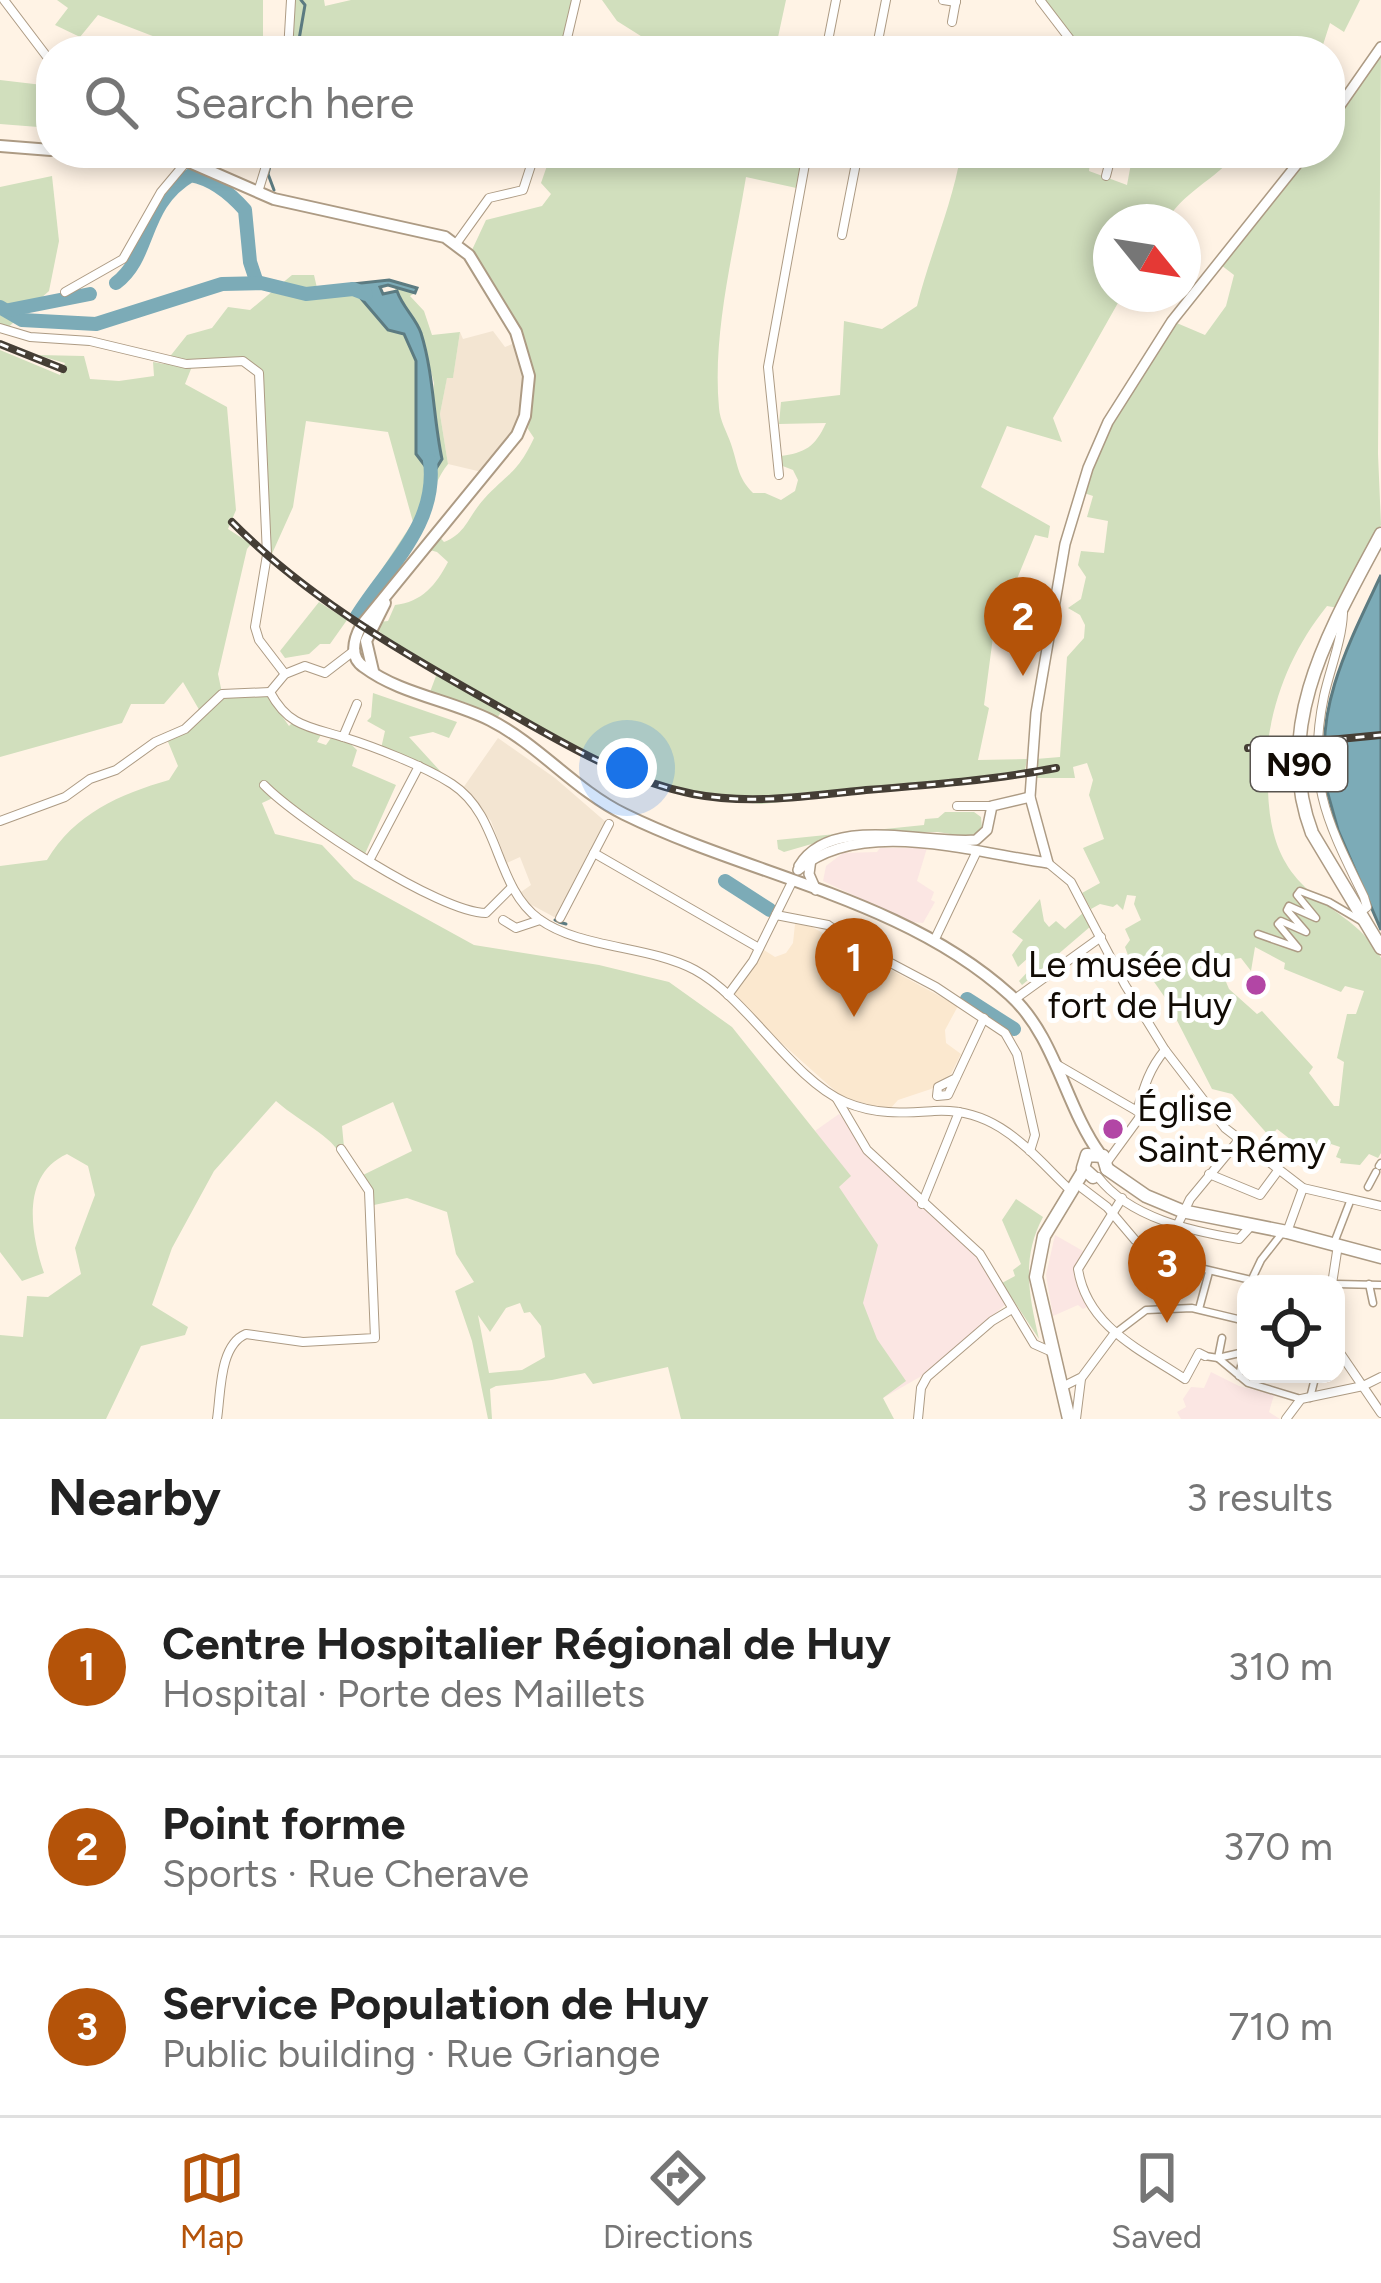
<!DOCTYPE html>
<meta charset="utf-8">
<style>
:root{--surface:#fff;--page:#f6f6f6;--text:#222;--muted:#767676;--line:#e0e0e0;--accent:#b45309}
body{margin:0;font-family:Figtree,sans-serif;background:var(--page);color:var(--text)}
.controls{position:absolute;right:36px;bottom:36px;display:grid;overflow:hidden;border-radius:24px;box-shadow:0 6px 18px #0003}
.controls button{width:108px;height:108px;display:grid;place-items:center;padding:0;border:0;border-bottom:3px solid var(--line);background:var(--surface);color:var(--text);font:60px sans-serif}
.compass{position:absolute;left:1093px;top:204px;width:108px;height:108px;border-radius:50%;background:var(--surface);box-shadow:0 6px 18px #0003;rotate:120deg}
.you{position:absolute;left:627px;top:768px;width:42px;height:42px;margin:-30px;border:9px solid #fff;border-radius:50%;background:#1a73e8;box-shadow:0 0 0 18px #1a73e833}
.badge{display:grid;place-items:center;width:78px;height:78px;border-radius:50%;background:var(--accent);color:#fff;font-size:39px;font-weight:700}
.pin{position:absolute;translate:-50% -99px;filter:drop-shadow(0 3px 6px #0008)}
.pin::after{content:'';position:absolute;top:63px;width:42px;height:36px;background:inherit;clip-path:polygon(0 0,100% 0,50% 100%)}
.list{margin:0;padding:0;list-style:none}
h2{display:flex;justify-content:space-between;align-items:center;height:156px;margin:0;padding:0 48px;font-size:51px}
h2 small{font-size:39px;font-weight:400;color:var(--muted)}
.list li{display:grid;grid-template-columns:78px 1fr auto;gap:36px;align-items:center;box-sizing:border-box;height:180px;padding:0 48px;border-top:3px solid var(--line)}
.list b{display:block;font-size:45px;white-space:nowrap}
.list p{margin:0;font-size:39px;white-space:nowrap;color:var(--muted)}
.list em{font-size:39px;font-style:normal;color:var(--muted)}
.icon{flex:none;width:66px;height:66px;fill:none;stroke:currentColor;stroke-width:2;stroke-linecap:round;stroke-linejoin:round}
.map{position:relative;flex:none;width:1381px;height:1419px;overflow:hidden}
.search{position:absolute;background:var(--surface);box-shadow:0 6px 18px #0003;left:36px;right:36px;top:36px;height:132px;display:flex;align-items:center;gap:30px;box-sizing:border-box;padding:0 42px;border-radius:48px;color:var(--muted);font-size:45px}
.sheet{height:696px;background:var(--surface)}
nav{display:flex;justify-content:space-around;align-items:center;box-sizing:border-box;height:168px;border-top:3px solid var(--line);background:var(--surface);font-size:33px;color:var(--muted)}
nav a{display:grid;justify-items:center;gap:6px}
nav .on{color:var(--accent)}
.map>svg:first-child{display:block}
.built{fill:#fbe8cf}
.industrial{fill:#f3e5d2}
.education{fill:#fbe6e3}
.green{fill:#d1dfbd;fill-rule:evenodd}
.water{fill:#7cabb7;stroke:#5c7b81;stroke-width:3}
.lines{fill:none;stroke-linecap:round;stroke-linejoin:round}
.stream{stroke:#5c7b81;stroke-width:3}
.river{stroke:#7cabb7;stroke-width:14}
.pedestrian-casing{stroke:#ad9b84;stroke-width:9}
.minor-casing{stroke:#ad9b84;stroke-width:10}
.tertiary-casing{stroke:#ad9b84;stroke-width:12}
.secondary-casing{stroke:#ad9b84;stroke-width:14}
.primary-casing{stroke:#ad9b84;stroke-width:15}
.pedestrian{stroke:#fff;stroke-width:6}
.minor{stroke:#fff;stroke-width:8}
.tertiary{stroke:#fff;stroke-width:9}
.secondary{stroke:#fff;stroke-width:10}
.primary{stroke:#fff;stroke-width:12}
.rail-casing{stroke:#453e35;stroke-width:8}
.rail{stroke:#fff;stroke-width:3;stroke-dasharray:9;stroke-linecap:butt}
.poi-dot{fill:#b246a5;stroke:#fff;stroke-width:4.5}
.labels{text-anchor:middle;stroke-width:10;stroke-linejoin:round;paint-order:stroke}
.shield{fill:#fff;stroke:#58544f;stroke-width:3}
.shield-label{font-size:33px;font-weight:bold;fill:#110b04}
.poi-label{font-size:36px;fill:#110b04;stroke:#fff;text-anchor:end}
</style>
<div class="map">
<svg width="1381" height="1419" viewBox="0 0 1381 1419">
<rect width="100%" height="100%" fill="#fff3e5"/>
<!-- built -->
<path class="built" d="M795,924L810,926L958,1006L945,1030L946,1043L961,1054L951,1074L931,1089L898,1100L889,1110L842,1097L777,1039L732,995L764,950L775,957L786,953L793,943Z"/>
<!-- industrial -->
<g class="industrial">
<path d="M493,331L505,347L524,339L531,355L534,396L528,428L517,435L486,473L448,464L440,414L447,377H453L460,332L463,339Z"/>
<path d="M498,738L555,778L607,823L556,918L528,903L521,892L531,885L520,857L507,863L491,821L463,788Z"/>
</g>
<!-- education -->
<g class="education">
<path d="M880,848H927L917,881L934,892L931,900L935,902L923,923L911,922L823,881L826,866L843,853L877,852Z"/>
<path d="M839,1114L893,1181L980,1259L1006,1304L925,1374L883,1398L812,1173L834,1155L815,1131Z"/>
<path d="M1055,1235L1083,1251L1074,1276L1087,1307L1083,1309L1078,1305L1053,1316L1046,1275Z"/>
<path d="M1211,1372L1239,1386L1274,1395L1269,1412L1280,1419H1181L1177,1412L1186,1407L1183,1399L1191,1387L1204,1388Z"/>
</g>
<!-- green -->
<g class="green">
<path d="M57,0H263V51H163V40L98,15L80,37L55,25L68,8Z"/>
<path d="M291,0H324L325,6L351,0H576L564,51H288Z"/>
<path d="M602,0H786L775,51H645L644,38L617,21Z"/>
<path d="M1040,0H1360L1344,32L1330,23L1321,51H1079Z"/>
<path d="M1381,47L1378,454L1381,525L1338,608L1327,606C1295,646 1275,691 1268,742L1298,740L1293,755L1268,756C1267,801 1267,848 1301,883C1330,913 1361,921 1381,958V1153L1378,1158L1369,1154L1360,1165L1340,1163L1341,1159L1336,1157L1340,1147L1331,1144L1321,1163L1277,1129L1270,1137L1232,1094L1212,1089L1166,999L1136,956L1129,958L1125,947L1130,940L1125,929L1141,920L1134,904L1136,896L1127,895L1123,910L1117,904L1113,907L1100,904L1091,909L1082,893L1100,883L1083,848L1104,839L1089,795L1093,780L1087,763L1073,767L1075,778H1035L1036,759L1060,757L1067,657L1084,638L1085,625L1080,615L1068,608L1081,599L1086,577L1078,565L1081,551L1104,553L1108,521L1087,517L1093,496L1081,492L1102,435L1172,321L1205,335L1226,306L1234,275L1217,262L1306,153H1330V120ZM1255,947L1285,963L1284,969L1341,992L1345,986L1364,991L1356,1014H1347L1337,1058L1344,1062L1339,1106H1334L1309,1073L1313,1067L1262,1011L1257,1014L1229,989L1224,977L1231,972L1228,960L1241,958L1251,971Z"/>
<path d="M0,80L51,86V128L0,124Z"/>
<path d="M562,153H764L806,162L801,189L746,177C734,251 712,333 719,408C720,421 727,432 731,444C738,464 737,477 753,493H765L781,500L795,491L798,480L793,470L780,465V456C805,453 815,447 826,423L779,424L781,402L840,395L844,321L882,329L917,306C930,254 952,206 961,153H1112V159L1091,155L1089,171L1127,185L1133,153H1238C1215,179 1181,194 1166,222H1111V294H1123L1053,418L1062,442L1007,426L981,487L1050,526L1048,538L1035,535L993,637L984,705L989,708L978,760L1027,759L1024,776L761,804L692,797L586,757L502,711L497,718L467,703L430,692L436,676L375,628L379,622L388,621L395,605C422,602 436,585 448,562L437,552L426,549L438,535L444,542C466,534 469,515 484,499C508,473 517,474 534,438L528,429C544,345 512,319 472,250L486,220L542,206L551,194L541,183L549,160Z"/>
<path d="M52,176L59,241L49,291L5,330L0,328V187Z"/>
<path d="M292,275H314L317,288L353,289L388,330L404,334L416,361L418,396L442,459L432,411L434,383L419,326L405,311L394,287L415,293L410,296L424,311L432,335L460,332L453,378H447L440,414L448,464C423,495 424,554 382,569L413,522L388,432L306,421L293,507L271,556L267,553L259,373L242,361L193,364L185,384L227,407L236,510L228,529L251,544L247,549L218,674L222,693L265,692L289,726L293,722L322,733L317,742L326,745L333,735L343,737L357,750L352,766L396,785L364,856L275,797L262,803L275,834L322,845L354,879L474,945L599,965L669,982L732,1027L851,1176L839,1187L878,1245L863,1303L877,1339L906,1381L883,1398L894,1419H681L668,1367L593,1384L585,1373L552,1380L496,1386L490,1389L492,1419H488L472,1341L455,1291L474,1282L456,1254L447,1212L407,1198L374,1205L361,1176L412,1151L393,1102L342,1126L344,1147L338,1151C330,1136 292,1116 276,1101L214,1171L172,1248L152,1305L188,1327L185,1335L141,1346L106,1419H0V1335L23,1337L27,1296L48,1297L81,1274L75,1248L95,1195L88,1166L67,1154C20,1175 31,1235 44,1273L22,1281L0,1252V866L47,860C74,814 120,794 169,780L178,766L166,737L185,729L201,713L183,682L164,704H131L122,723L0,757V350L60,375L65,363L37,355L84,356L90,379L119,381L154,376L153,362L164,364L187,335L212,328L228,307L250,310ZM520,1303L524,1313L530,1312L541,1326L545,1357L522,1370L489,1373L478,1315L490,1332L506,1308Z"/>
<path d="M319,602L347,620L330,644H320L309,654L285,658L280,651Z"/>
<path d="M373,693L457,722L449,738L433,732L409,737L441,772L438,776L380,753L385,731L367,721L371,717Z"/>
<path d="M945,812H974L981,817L982,829L969,837L938,832H853L784,852L778,849L777,840L924,825L925,819L938,818Z"/>
<path d="M1040,899L1044,921L1049,927L1056,921L1065,929L1084,912L1091,926L1056,956L1050,955V962L1022,985L1019,981L1034,965L1028,958L1018,967L1012,955L1023,940L1012,932Z"/>
<path d="M1016,1199L1043,1217C1021,1258 1029,1296 1039,1339L1002,1283L1015,1276L1013,1270L1021,1264L1002,1220Z"/>
</g>
<!-- water -->
<g class="water">
<path d="M389,280L417,288L415,293L388,285L380,287L383,294L397,291C403,308 416,318 421,333C434,375 433,417 442,459L432,475L416,454V361L404,334L388,330L353,289L352,284Z"/>
<path d="M1381,575V930L1338,830L1324,780L1328,778C1312,710 1353,635 1381,575Z"/>
</g>
<g class="lines">
<!-- stream -->
<g class="stream">
<path d="M297,51L305,5L301,0"/>
<path d="M270,166L268,174L274,190"/>
<path d="M555,920L557,921"/>
<path d="M559,922L566,924"/>
</g>
<!-- river -->
<g class="river">
<path d="M116,283C152,256 140,205 191,175C213,179 230,193 245,210L250,262L257,283"/>
<path d="M0,307L22,320L96,324L222,284L261,283L306,294L353,289L366,294"/>
<path d="M9,310L90,294"/>
<path d="M357,616C388,566 438,525 430,461"/>
<path d="M725,881L770,910"/>
<path d="M967,999L1014,1029"/>
</g>
<defs>
<g id="pedestrian">
<path d="M1258,934L1298,948L1278,924L1281,921L1306,932L1287,910L1289,906L1316,918L1297,895L1300,891L1329,902L1363,922"/>
<path d="M1379,1166L1381,1163"/>
<path d="M1368,1187L1376,1172"/>
<path d="M1173,1224L1166,1260L1251,1280"/>
<path d="M1334,1243L1351,1199"/>
<path d="M1251,1281L1261,1260L1283,1232"/>
<path d="M1336,1284L1381,1285"/>
<path d="M1369,1284L1373,1303"/>
<path d="M1199,1309L1209,1272"/>
<path d="M1242,1320L1246,1302"/>
<path d="M1117,1332L1146,1310L1192,1308L1246,1321"/>
<path d="M1222,1338L1218,1358L1248,1383L1301,1399"/>
<path d="M1205,1356L1218,1358L1244,1352"/>
<path d="M1239,1376L1246,1342"/>
<path d="M1310,1398L1316,1374"/>
</g>
<g id="minor">
<path d="M4,0L51,62"/>
<path d="M943,0L956,2"/>
<path d="M1040,0L1079,51"/>
<path d="M952,22L956,0"/>
<path d="M288,51L291,0"/>
<path d="M564,51L576,0"/>
<path d="M826,51L836,0"/>
<path d="M876,51L886,0"/>
<path d="M1106,176L1112,153"/>
<path d="M258,192L270,153"/>
<path d="M842,235L858,153"/>
<path d="M456,244L489,198L523,190L535,153"/>
<path d="M65,292L123,259L161,192L187,161"/>
<path d="M0,328L30,337L90,341L186,364L243,361L259,373L267,555L255,627L259,640L285,674"/>
<path d="M779,475L768,367L807,153"/>
<path d="M1343,613C1342,640 1330,669 1324,696C1306,783 1327,821 1364,897L1367,907L1360,912"/>
<path d="M270,692C288,726 309,727 343,737C375,747 424,766 452,784C501,816 494,886 539,919C580,949 648,945 695,970C747,998 792,1079 845,1102C876,1115 902,1113 934,1111C997,1107 1029,1151 1070,1190"/>
<path d="M270,692L285,674L305,666L325,673L355,650"/>
<path d="M343,737L357,704"/>
<path d="M264,785C298,820 440,913 486,913L512,887"/>
<path d="M957,806H992"/>
<path d="M0,821L65,797L90,779L116,770L155,742L185,729L222,694L270,692"/>
<path d="M594,853L759,948"/>
<path d="M370,859L419,766"/>
<path d="M1048,863L1071,882L1125,985L1165,1050L1225,1128L1303,1188L1381,1206"/>
<path d="M776,915L828,925L853,943L936,987L1005,1033L1017,1054L1035,1135L1030,1151"/>
<path d="M560,918L609,824"/>
<path d="M503,920L516,928L540,920"/>
<path d="M934,941L977,851"/>
<path d="M728,995L753,961L792,882"/>
<path d="M1015,999L1101,937"/>
<path d="M1056,1064L1137,1111"/>
<path d="M956,1078L938,1087L937,1096L948,1095L984,1018"/>
<path d="M837,1099L867,1150L980,1254L1034,1344L1052,1352"/>
<path d="M1206,1153L1219,1162"/>
<path d="M1107,1162L1142,1114L1137,1111C1144,1087 1149,1069 1165,1050"/>
<path d="M1209,1174L1260,1195L1277,1172"/>
<path d="M1098,1177C1130,1218 1191,1231 1239,1239L1250,1227"/>
<path d="M1082,1188L1107,1207L1135,1240L1166,1260"/>
<path d="M1122,1198L1078,1269C1087,1327 1141,1350 1185,1379L1199,1353L1205,1356"/>
<path d="M922,1204L959,1112"/>
<path d="M1177,1226L1190,1199L1238,1141"/>
<path d="M1287,1232L1303,1188"/>
<path d="M1332,1284L1338,1245"/>
<path d="M1336,1347L1381,1413"/>
<path d="M1062,1387L1082,1377L1114,1334"/>
<path d="M217,1419C221,1393 219,1345 246,1334L303,1342L375,1338L369,1191L341,1149"/>
<path d="M918,1419L921,1388L927,1377L992,1321L1012,1309"/>
<path d="M1076,1419L1081,1379"/>
<path d="M1286,1419L1301,1399L1363,1386L1381,1377"/>
</g>
<g id="tertiary">
<path d="M1330,120L1381,47"/>
<path d="M811,859L809,874L816,890"/>
<path d="M799,866C831,813 927,845 976,840L987,830L992,806L1030,797"/>
<path d="M798,870C861,816 975,853 1048,863L1030,797L1036,713L1065,544L1088,468L1108,422L1172,321L1306,153"/>
</g>
<g id="secondary">
<path d="M0,146L51,150"/>
<path d="M96,153L187,161L274,199L445,237L469,255L516,332L529,376L525,416L517,435L361,626C354,639 349,657 364,667C400,694 450,700 490,720C539,745 575,790 624,814C750,876 903,898 1010,995C1056,1037 1065,1106 1100,1154"/>
<path d="M373,671L366,641L385,603"/>
</g>
<g id="primary">
<path d="M1381,534C1332,626 1271,725 1312,833L1381,948"/>
<path d="M1107,1169L1146,1196L1182,1211L1287,1232L1381,1257"/>
<path d="M1093,1177L1083,1168L1087,1155L1103,1156L1107,1169"/>
<path d="M1069,1419L1036,1277L1044,1236L1084,1170"/>
</g>
</defs>
<!-- pedestrian casing -->
<use href="#pedestrian" class="pedestrian-casing"/>
<!-- minor casing -->
<use href="#minor" class="minor-casing"/>
<!-- tertiary casing -->
<use href="#tertiary" class="tertiary-casing"/>
<!-- secondary casing -->
<use href="#secondary" class="secondary-casing"/>
<!-- primary casing -->
<use href="#primary" class="primary-casing"/>
<!-- pedestrian -->
<use href="#pedestrian" class="pedestrian"/>
<!-- minor -->
<use href="#minor" class="minor"/>
<!-- tertiary -->
<use href="#tertiary" class="tertiary"/>
<!-- secondary -->
<use href="#secondary" class="secondary"/>
<!-- primary -->
<use href="#primary" class="primary"/>
<defs>
<g id="rail">
<path d="M0,344L63,369"/>
<path d="M232,522C310,601 413,659 510,713C568,746 627,781 693,794C750,805 809,796 866,790C930,785 994,780 1056,768"/>
<path d="M1248,748L1381,735"/>
</g>
</defs>
<!-- rail casing -->
<use href="#rail" class="rail-casing"/>
<!-- rail -->
<use href="#rail" class="rail"/>
</g>
<!-- markers -->
<g class="poi-dot">
<circle cx="1256" cy="985" r="12"/>
<circle cx="1113" cy="1129" r="12"/>
</g>
<g class="labels">
<!-- shield labels -->
<rect class="shield" x="1251" y="737" width="96" height="54" rx="9"/>
<g class="shield-label">
<text x="1299" y="776">N90</text>
</g>
<!-- poi labels -->
<g class="poi-label">
<text x="1232" y="977">Le musée du<tspan x="1232" dy="41">fort de Huy</tspan></text>
<text x="1137" y="1121" text-anchor="start">Église<tspan x="1137" dy="41">Saint-Rémy</tspan></text>
</g>
</g>
</svg>
<div class="controls">
<button><svg class="icon" aria-label="locate" viewBox="0 0 24 24"><circle cx="12" cy="12" r="6"/><path d="M12 2v4M12 18v4M2 12h4M18 12h4"/></svg></button>
</div>
<svg class="compass" viewBox="-18 -18 36 36"><path d="M0-13l5 13h-10z" fill="#e53935"/><path d="M0 13l5-13h-10z" fill="#767676"/></svg>
<div class="you"></div>
<div class="pin badge" style="left:854px;top:1017px">1</div>
<div class="pin badge" style="left:1023px;top:676px">2</div>
<div class="pin badge" style="left:1167px;top:1323px">3</div>
<div class="search"><svg class="icon" aria-label="search" viewBox="0 0 24 24"><circle cx="10" cy="10" r="6"/><path d="M15 15l6 6"/></svg>Search here</div>
</div>
<section class="sheet">
<h2>Nearby<small>3 results</small></h2>
<ul class="list">
<li><span class="badge">1</span><div><b>Centre Hospitalier Régional de Huy</b><p>Hospital · Porte des Maillets</p></div><em>310 m</em></li>
<li><span class="badge">2</span><div><b>Point forme</b><p>Sports · Rue Cherave</p></div><em>370 m</em></li>
<li><span class="badge">3</span><div><b>Service Population de Huy</b><p>Public building · Rue Griange</p></div><em>710 m</em></li>
</ul>
</section>
<nav>
<a class="on"><svg class="icon" aria-label="map" viewBox="0 0 24 24"><path d="M3 6l6-2 6 2 6-2v14l-6 2-6-2-6 2zM9 4v14M15 6v14"/></svg>Map</a>
<a><svg class="icon" aria-label="directions" viewBox="0 0 24 24"><path d="M12 3l9 9-9 9-9-9zM9 14v-3h6M13 9l2 2-2 2"/></svg>Directions</a>
<a><svg class="icon" aria-label="saved" viewBox="0 0 24 24"><path d="M7 4h10v16l-5-4-5 4z"/></svg>Saved</a>
</nav>
